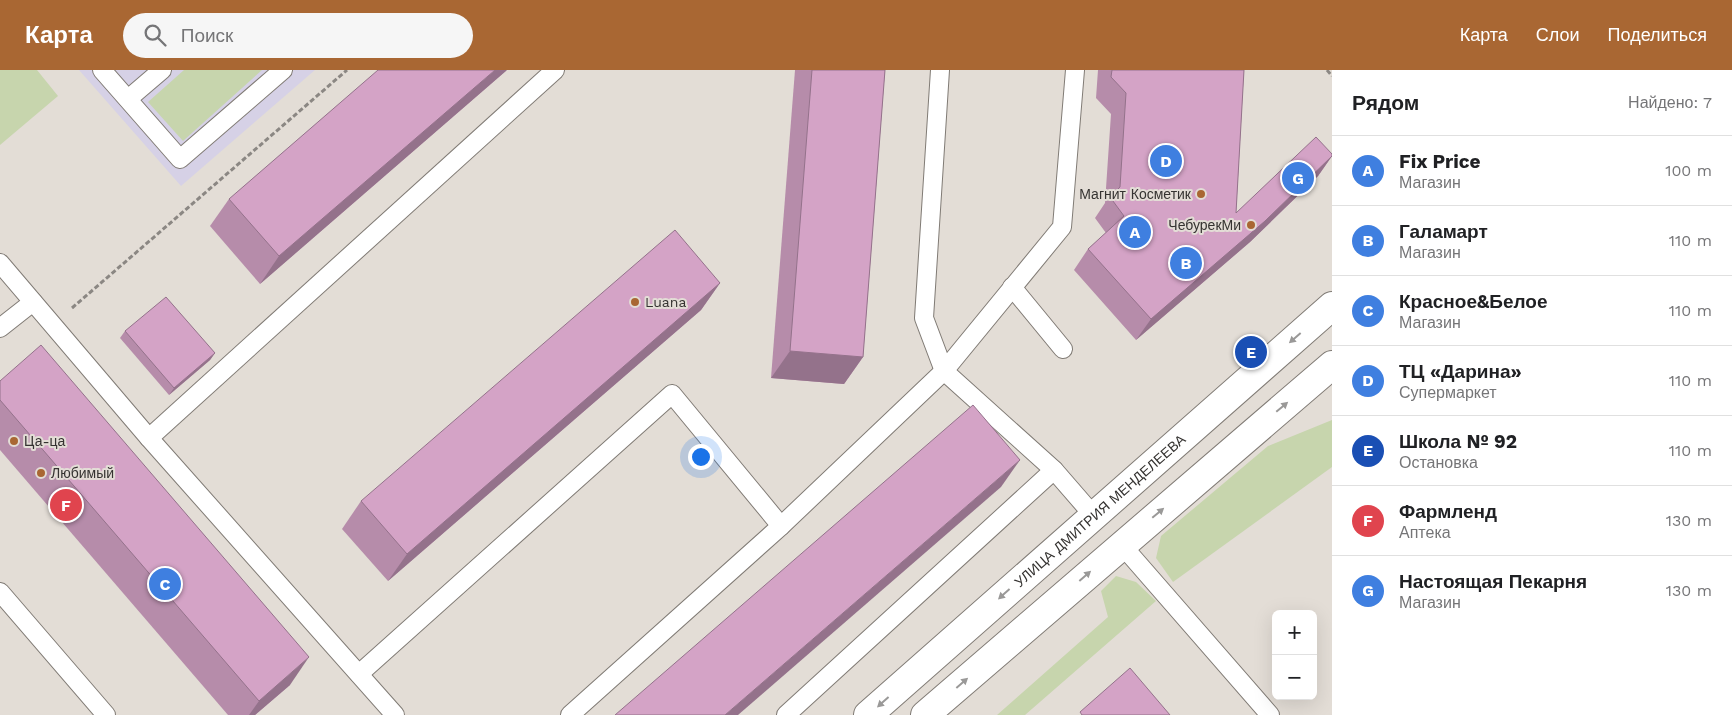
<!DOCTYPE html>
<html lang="ru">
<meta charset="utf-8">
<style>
:root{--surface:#fff;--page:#f6f6f6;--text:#202124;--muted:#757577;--line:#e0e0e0;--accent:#a96733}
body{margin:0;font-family:"Work Sans",sans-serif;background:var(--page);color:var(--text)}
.controls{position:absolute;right:15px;bottom:15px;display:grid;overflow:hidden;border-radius:8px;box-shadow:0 5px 20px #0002}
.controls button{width:45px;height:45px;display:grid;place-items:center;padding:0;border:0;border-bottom:1px solid var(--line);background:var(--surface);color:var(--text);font:25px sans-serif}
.you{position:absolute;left:700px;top:386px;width:18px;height:18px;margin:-12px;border:4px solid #fff;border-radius:50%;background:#1a73e8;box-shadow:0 0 0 8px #1a73e833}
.badge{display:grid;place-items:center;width:32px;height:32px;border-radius:50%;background:var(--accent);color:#fff;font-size:16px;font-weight:700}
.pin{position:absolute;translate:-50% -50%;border:2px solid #fff;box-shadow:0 1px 5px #0006}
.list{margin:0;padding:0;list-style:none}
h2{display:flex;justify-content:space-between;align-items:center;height:65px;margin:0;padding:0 20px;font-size:21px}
h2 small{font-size:16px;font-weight:400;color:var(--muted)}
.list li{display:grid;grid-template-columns:32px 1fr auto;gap:15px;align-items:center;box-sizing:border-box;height:70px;padding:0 20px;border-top:1px solid var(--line)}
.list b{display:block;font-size:19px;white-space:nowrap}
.list p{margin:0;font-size:16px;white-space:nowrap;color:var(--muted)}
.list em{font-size:16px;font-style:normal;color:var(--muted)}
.icon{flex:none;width:28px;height:28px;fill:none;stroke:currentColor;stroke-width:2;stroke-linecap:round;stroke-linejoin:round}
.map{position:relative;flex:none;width:1332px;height:645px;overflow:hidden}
header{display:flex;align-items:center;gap:30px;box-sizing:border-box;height:70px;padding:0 25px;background:var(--accent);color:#fff}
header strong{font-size:24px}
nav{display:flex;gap:28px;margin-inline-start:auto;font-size:18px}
.search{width:350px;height:45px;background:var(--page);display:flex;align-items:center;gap:12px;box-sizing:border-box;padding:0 18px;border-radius:28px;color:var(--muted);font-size:19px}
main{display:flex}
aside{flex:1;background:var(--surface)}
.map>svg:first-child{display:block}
.education{fill:#d6d1e6}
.green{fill:#c7d5ad}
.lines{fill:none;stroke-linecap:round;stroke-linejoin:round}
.service-casing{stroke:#807b75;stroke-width:20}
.tertiary-casing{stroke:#807b75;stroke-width:30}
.path{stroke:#8b8783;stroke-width:3;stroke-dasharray:5 2.5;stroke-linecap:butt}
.service{stroke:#fff;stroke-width:18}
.tertiary{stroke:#fff;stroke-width:28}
.wall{fill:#b68caa}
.shaded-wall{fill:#94728b}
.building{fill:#d4a3c6;stroke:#94728b}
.oneway{fill:#9a9998}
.poi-dot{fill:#a96733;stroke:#e3ddd6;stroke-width:2}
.labels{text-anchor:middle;stroke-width:4;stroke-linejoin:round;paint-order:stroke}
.poi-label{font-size:14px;fill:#353331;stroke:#e3ddd6;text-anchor:start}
.street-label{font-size:14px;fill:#353331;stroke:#e3ddd6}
</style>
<header>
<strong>Карта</strong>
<div class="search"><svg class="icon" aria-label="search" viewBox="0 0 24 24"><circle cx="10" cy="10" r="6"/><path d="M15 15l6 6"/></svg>Поиск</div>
<nav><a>Карта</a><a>Слои</a><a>Поделиться</a></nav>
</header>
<main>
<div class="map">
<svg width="1332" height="645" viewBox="0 0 1332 645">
<rect width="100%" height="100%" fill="#e3ddd6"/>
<!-- education -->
<path class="education" d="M79,0H315L181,116Z"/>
<!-- green -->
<g class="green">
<path d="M0,0H37L58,26L0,75Z"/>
<path d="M184,0H262L183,71L148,32Z"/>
<path d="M1332,350V397L1173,512L1156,488L1161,466L1268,376Z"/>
<path d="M1116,506L1136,512L1156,531L1025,645H997L1108,547L1101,521Z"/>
</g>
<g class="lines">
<defs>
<g id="service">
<path d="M102,0L180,89L283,0"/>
<path d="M940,0L924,248L944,301L1054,400L1093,445"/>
<path d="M128,29L162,0"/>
<path d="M0,193L149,368L395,645"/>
<path d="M1012,217L1063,279"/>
<path d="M0,258L33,232"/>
<path d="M149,368L555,0"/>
<path d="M1121,474L1270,645"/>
<path d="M0,522L106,645"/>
<path d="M359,604L672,324L781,456"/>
<path d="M570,645L781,456L944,301L1062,157L1075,0"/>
<path d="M786,645L1054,400"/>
</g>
<g id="tertiary">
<path id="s1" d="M868,645L1332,236"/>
<path d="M925,645L1332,295"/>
</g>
</defs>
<!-- service casing -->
<use href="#service" class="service-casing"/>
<!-- tertiary casing -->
<use href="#tertiary" class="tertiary-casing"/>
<!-- path -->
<g class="path">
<path d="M1327,0L1332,6"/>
<path d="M72,238L347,0"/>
</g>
<!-- service -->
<use href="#service" class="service"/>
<!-- tertiary -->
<use href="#tertiary" class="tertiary"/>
</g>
<!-- wall -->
<g class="wall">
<path d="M507,0L260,214L210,156L229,129Z"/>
<path d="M795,0H885L863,287L844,314L771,308Z"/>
<path d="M1098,0H1244L1236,143L1332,86L1318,106L1250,172L1136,270L1074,200L1088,179L1106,163L1095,148L1105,133L1111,44L1096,28Z"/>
<path d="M720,213L701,240L388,511L342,459L361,431Z"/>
<path d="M125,261L215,283L210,290L169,325L120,268Z"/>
<path d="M0,311L290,615L255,645H228L0,380Z"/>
</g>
<!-- shaded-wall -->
<g class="shaded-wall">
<path d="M495,0H507L260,214L279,186Z"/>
<path d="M1332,86L1318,106L1250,172L1136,270L1151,249Z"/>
<path d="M720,213L701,240L388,511L407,484Z"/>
<path d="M790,281L863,287L844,314L771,308Z"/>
<path d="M215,283L210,290L169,325L174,318Z"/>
<path d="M1020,390L1001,417L738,645H725Z"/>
<path d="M309,587L290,615L255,645H249L259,631Z"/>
</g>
<!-- building -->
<g class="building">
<path d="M378,0H495L279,186L229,129Z"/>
<path d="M812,0H885L863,287L790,281Z"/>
<path d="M1112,0H1244L1236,143L1316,67L1332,84V86L1265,151L1151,249L1088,179L1124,146L1110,127L1120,117L1126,23L1111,7Z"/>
<path d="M675,160L720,213L407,484L361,431Z"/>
<path d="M166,227L215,283L174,318L125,261Z"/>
<path d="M41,275L309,587L259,631L0,330V311Z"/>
<path d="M973,335L1020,390L725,645H615Z"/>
<path d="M1130,598L1170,645H1082L1080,642Z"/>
</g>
<!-- one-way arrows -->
<defs><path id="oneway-solid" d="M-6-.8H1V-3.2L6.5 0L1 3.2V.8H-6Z" transform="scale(1.25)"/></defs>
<g class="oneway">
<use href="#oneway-solid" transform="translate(1295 268) rotate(139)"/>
<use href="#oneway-solid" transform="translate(1282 337) rotate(-40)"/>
<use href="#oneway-solid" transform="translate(1158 443) rotate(-40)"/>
<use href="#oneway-solid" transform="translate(1085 506) rotate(-41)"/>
<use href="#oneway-solid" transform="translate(1004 524) rotate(138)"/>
<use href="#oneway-solid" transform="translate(962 613) rotate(-41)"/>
<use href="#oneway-solid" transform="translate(883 632) rotate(138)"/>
</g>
<!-- markers -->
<g class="poi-dot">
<circle cx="1201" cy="124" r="5"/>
<circle cx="1251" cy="155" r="5"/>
<circle cx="635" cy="232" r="5"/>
<circle cx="14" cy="371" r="5"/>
<circle cx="41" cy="403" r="5"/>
</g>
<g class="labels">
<!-- poi labels -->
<g class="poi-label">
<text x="1191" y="129" text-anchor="end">Магнит Косметик</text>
<text x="1241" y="160" text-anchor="end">ЧебурекМи</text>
<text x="645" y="237">Luana</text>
<text x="24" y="376">Ца-ца</text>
<text x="51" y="408">Любимый</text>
</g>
<!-- street labels -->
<g class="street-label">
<text dy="5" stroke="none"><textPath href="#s1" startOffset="309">УЛИЦА ДМИТРИЯ МЕНДЕЛЕЕВА</textPath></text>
</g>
</g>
</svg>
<div class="controls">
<button>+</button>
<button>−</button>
</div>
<div class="you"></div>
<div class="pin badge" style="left:1135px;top:162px;background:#3f7fe0">A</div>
<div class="pin badge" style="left:1186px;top:193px;background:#3f7fe0">B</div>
<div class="pin badge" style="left:165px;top:514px;background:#3f7fe0">C</div>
<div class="pin badge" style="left:1166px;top:91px;background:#3f7fe0">D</div>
<div class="pin badge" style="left:1251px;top:282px;background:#1a4fb4">E</div>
<div class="pin badge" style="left:66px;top:435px;background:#e0444e">F</div>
<div class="pin badge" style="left:1298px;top:108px;background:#3f7fe0">G</div>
</div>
<aside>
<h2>Рядом<small>Найдено: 7</small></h2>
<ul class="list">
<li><span class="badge" style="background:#3f7fe0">A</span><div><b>Fix Price</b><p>Магазин</p></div><em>100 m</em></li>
<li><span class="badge" style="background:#3f7fe0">B</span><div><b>Галамарт</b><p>Магазин</p></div><em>110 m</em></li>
<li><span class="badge" style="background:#3f7fe0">C</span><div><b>Красное&amp;Белое</b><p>Магазин</p></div><em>110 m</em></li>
<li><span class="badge" style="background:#3f7fe0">D</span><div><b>ТЦ «Дарина»</b><p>Супермаркет</p></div><em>110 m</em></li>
<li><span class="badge" style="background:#1a4fb4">E</span><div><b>Школа № 92</b><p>Остановка</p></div><em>110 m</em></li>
<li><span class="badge" style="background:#e0444e">F</span><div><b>Фармленд</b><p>Аптека</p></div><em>130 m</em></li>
<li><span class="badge" style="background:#3f7fe0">G</span><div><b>Настоящая Пекарня</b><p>Магазин</p></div><em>130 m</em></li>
</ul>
</aside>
</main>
